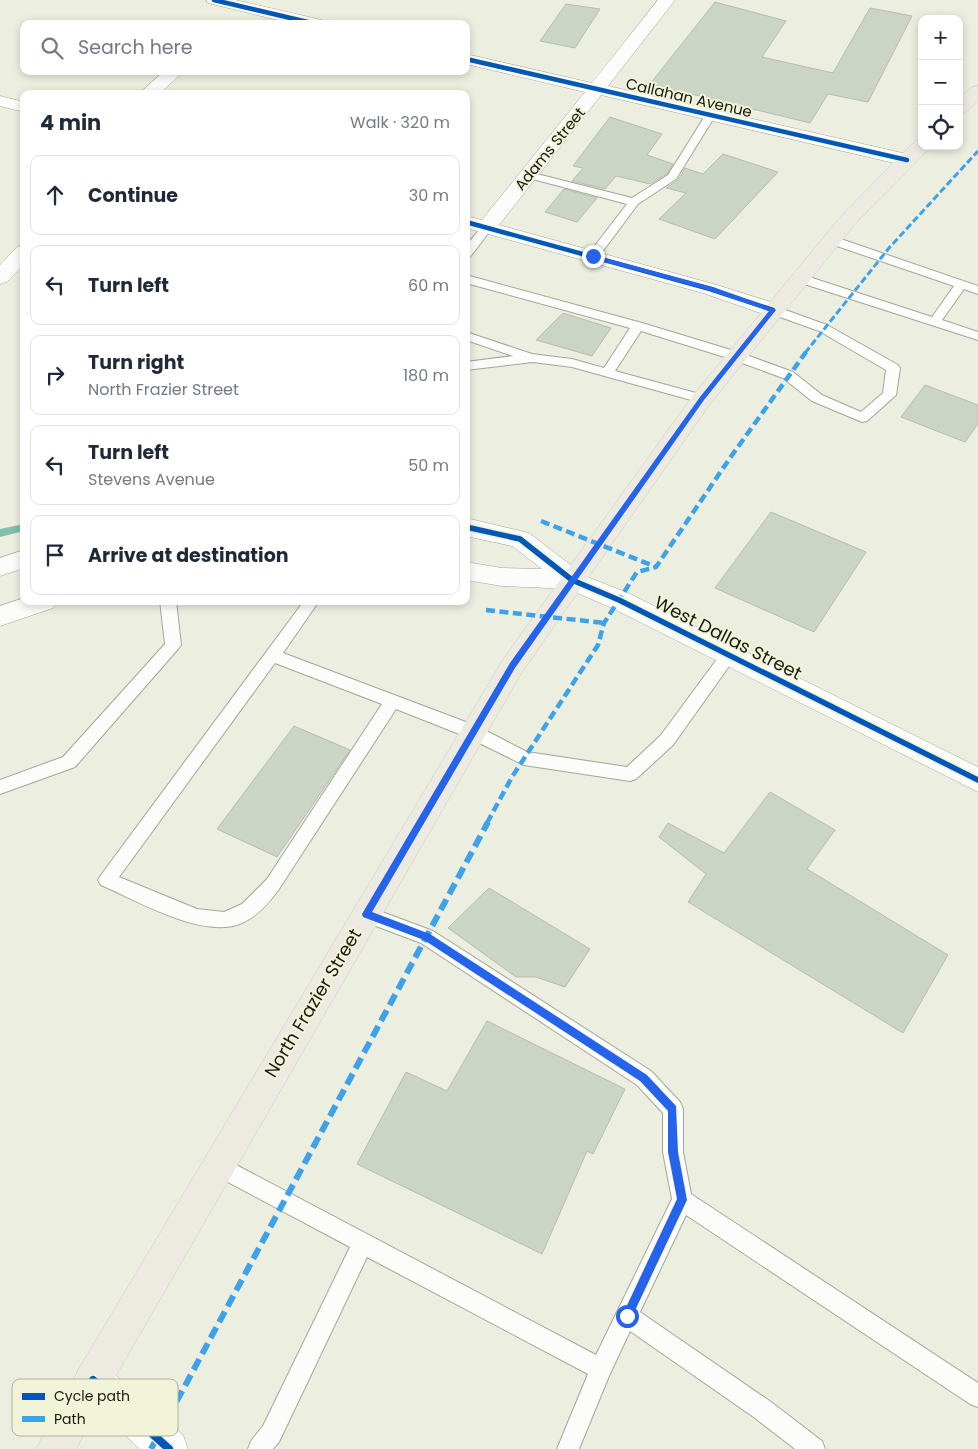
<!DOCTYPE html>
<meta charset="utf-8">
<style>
:root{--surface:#fff;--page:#f2f2f3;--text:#1f2937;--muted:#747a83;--line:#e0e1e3}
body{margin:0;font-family:Poppins,sans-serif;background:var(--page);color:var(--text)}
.controls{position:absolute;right:15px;top:15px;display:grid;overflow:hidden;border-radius:10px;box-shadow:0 2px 8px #0003}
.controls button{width:45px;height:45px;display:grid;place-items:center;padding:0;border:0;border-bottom:1px solid var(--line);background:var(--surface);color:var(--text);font:25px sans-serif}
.stop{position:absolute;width:15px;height:15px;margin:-11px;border:4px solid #2563eb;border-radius:50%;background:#fff}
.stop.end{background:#2563eb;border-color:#fff;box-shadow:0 1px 5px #0008}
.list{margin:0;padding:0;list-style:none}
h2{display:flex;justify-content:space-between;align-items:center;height:65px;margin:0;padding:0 20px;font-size:21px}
h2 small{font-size:16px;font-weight:400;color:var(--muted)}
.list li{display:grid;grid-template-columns:32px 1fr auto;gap:15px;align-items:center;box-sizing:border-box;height:80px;margin:0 10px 10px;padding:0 10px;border:1px solid var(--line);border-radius:10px}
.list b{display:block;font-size:19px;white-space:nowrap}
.list p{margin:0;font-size:16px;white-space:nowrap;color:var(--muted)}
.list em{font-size:16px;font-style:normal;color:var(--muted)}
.icon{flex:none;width:28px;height:28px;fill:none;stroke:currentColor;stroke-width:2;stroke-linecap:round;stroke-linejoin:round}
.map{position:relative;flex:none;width:978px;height:1449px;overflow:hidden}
.search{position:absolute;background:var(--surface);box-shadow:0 2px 8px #0003;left:20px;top:20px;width:450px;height:55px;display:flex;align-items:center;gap:12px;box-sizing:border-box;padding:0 18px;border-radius:10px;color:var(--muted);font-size:19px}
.panel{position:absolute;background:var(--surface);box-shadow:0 2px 8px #0003;left:20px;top:90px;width:450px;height:515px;border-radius:10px}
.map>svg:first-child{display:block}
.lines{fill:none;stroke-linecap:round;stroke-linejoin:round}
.stream{fill:#80bfac;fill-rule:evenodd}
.building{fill:#cad5c5;stroke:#b8bcb1}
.lane-casing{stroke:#a4a69a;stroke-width:2}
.street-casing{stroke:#a4a69a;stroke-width:1}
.secondary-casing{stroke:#a4a69a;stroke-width:1}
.primary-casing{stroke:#cacbc4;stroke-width:1}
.lane{fill:#fcfcfa;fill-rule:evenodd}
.street{fill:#fcfcfa;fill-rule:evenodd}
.secondary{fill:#fcfcfa;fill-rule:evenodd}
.primary{fill:#edeae2;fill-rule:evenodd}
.quiet-far2{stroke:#3da2ea;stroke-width:3;stroke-dasharray:7 3;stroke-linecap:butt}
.quiet-far1{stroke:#3da2ea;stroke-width:4.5;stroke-dasharray:9 4.5;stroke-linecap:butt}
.quiet{stroke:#3da2ea;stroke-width:6;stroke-dasharray:12 6;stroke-linecap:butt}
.cycleway-far2-casing{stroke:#f1f4d9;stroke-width:6}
.cycleway-far1-casing{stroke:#f1f4d9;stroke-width:9}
.cycleway-casing{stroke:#f1f4d9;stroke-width:11}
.cycleway-far2{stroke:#0057b8;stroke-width:4.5}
.cycleway-far1{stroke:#0057b8;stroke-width:5.5}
.cycleway{stroke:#0057b8;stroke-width:8}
.route{fill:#2563eb}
.labels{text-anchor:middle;stroke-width:4;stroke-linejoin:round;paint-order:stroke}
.far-street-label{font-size:15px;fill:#18190f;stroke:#f1f4d9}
.street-label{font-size:18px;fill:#18190f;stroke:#f1f4d9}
.key{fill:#f1f4d9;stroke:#b0b29c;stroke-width:1}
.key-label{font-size:14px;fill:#18190f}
</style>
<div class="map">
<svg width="978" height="1449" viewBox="0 0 978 1449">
<rect width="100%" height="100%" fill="#eceedf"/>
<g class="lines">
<!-- stream -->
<path class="stream" d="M24,524V531L0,537V529Z"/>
</g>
<!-- building -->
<g class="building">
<path d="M715,2L786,21L762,57L833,73L870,8L912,16L868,102L828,94L810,123L650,84Z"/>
<path d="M566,4L600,9L575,48L540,41Z"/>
<path d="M610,117L662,134L647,155L673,164L667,174L650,184L616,176L605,189L572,181L583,168L573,166Z"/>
<path d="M723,154L778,172L715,239L659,219L686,193L666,188L678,180L685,168L703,174Z"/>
<path d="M564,189L597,198L577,222L545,212Z"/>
<path d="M563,313L611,328L592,356L536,340Z"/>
<path d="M925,385L978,405V424L965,442L901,417Z"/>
<path d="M771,512L866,552L814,632L715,588Z"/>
<path d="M294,726L350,750L277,857L217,829Z"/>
<path d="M770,792L835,830L807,869L948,955L903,1033L688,902L706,874L659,837L668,823L724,853Z"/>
<path d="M489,888L590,949L565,987L536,977H516L448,928Z"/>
<path d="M487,1021L625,1089L593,1154L587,1151L542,1254L357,1164L406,1072L447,1091Z"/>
</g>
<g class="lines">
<defs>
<g id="lane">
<path d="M710,113L715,116L676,179L638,204L597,259L593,260L587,256L627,204L525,177L523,175L529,172L632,198L668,175L705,116Z"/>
<path d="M487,223L493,227L470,257L466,258V246L483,225Z"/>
<path d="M832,236L978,286V294L964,289L942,320L978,332V340L795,281L793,278L795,275H803L932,317L954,286L828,243L826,240Z"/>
<path d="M466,275L642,323L741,353L793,372L822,395L861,412L883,393L886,370L819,331L769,313L767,310L769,307H777L827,325L898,365L900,368L896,395L867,421L862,422L812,401L783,378L731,359L641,331L615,371L707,396L709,399L707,402L702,403L572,367L533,362L466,370V362L513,356L466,340V332L532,354L572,359L604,368L630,328L466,283Z"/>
<path d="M160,601H176L181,645L178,649L75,767L0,794V780L63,757L165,644Z"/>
<path d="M304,601H319L283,653L479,727L527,752L627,767L661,735L723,651L729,649L735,651L737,655L673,745L636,779L630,781L524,765L467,737L396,709L279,889C269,903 258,916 242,923C203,940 138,901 101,885L98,880L101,875ZM275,663L382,704L267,879L242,904L224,912L197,909L119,877Z"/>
<path d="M366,906L433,931L651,1071L680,1102L683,1109V1152L691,1194L978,1383V1407L970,1404L686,1215L640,1312L771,1402L822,1441L825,1449H795L755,1418L630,1331L609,1376L579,1449H557L588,1374L367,1257L279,1442L273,1449H248L251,1441L263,1426L350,1247L211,1173L208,1166L211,1159L218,1156L225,1159L596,1355L672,1199L663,1152V1113L637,1085L421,943L360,920L357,914L360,908Z"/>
</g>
<g id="street">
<path d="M206,0H235L322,20L324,24H294L208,3Z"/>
<path d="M658,0H675L608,86L907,154L914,156L916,160L914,164L907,166L601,95L499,225L717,285L780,305L784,310L780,315L773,316L766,315L703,293L466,228V216L482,220L585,92L466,64V54L592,83Z"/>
<path d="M164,71H184L159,94H139Z"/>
<path d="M0,96L24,102V112L0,106Z"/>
<path d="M24,245V264L7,282L0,284V265L17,247Z"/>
<path d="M572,571L628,593L978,767V792L610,607L563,587L559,580L563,573Z"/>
<path d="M93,1361L106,1367L183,1435L188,1449H140L80,1393L74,1380L80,1367Z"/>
</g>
<g id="secondary">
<path d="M466,518L529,533L581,573L585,580L581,587L572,589L502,586L466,580V562L502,568L542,569L512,546L466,536Z"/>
<path d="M24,550V568L0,576V558Z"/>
<path d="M24,598V601H57L53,608L0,626V606Z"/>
</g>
<g id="primary">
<path d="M978,86V101L965,113L959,114V99L972,87Z"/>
<path d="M922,139V146H930L929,149L856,223L710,404L522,672L106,1393L76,1449H36L80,1367L504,658L694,394L842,215L915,141Z"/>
</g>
</defs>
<!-- lane casing -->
<use href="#lane" class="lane-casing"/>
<!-- street casing -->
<use href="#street" class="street-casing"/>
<!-- secondary casing -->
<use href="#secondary" class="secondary-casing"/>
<!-- primary casing -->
<use href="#primary" class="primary-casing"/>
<!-- lane -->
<use href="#lane" class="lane"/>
<!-- street -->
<use href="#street" class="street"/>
<!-- secondary -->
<use href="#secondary" class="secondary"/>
<!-- primary -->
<use href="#primary" class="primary"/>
<!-- quiet-far2 -->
<path class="quiet-far2" d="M805,353L889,248L978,151"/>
<!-- quiet-far1 -->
<g class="quiet-far1">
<path d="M541,521L656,567"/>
<path d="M486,610L604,623"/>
<path d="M487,823L512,777L598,645L604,623L637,572L656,567L730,458L806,352"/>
</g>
<!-- quiet -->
<path class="quiet" d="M151,1449L488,822"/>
<defs>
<g id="cycleway-far2">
<path d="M214,0L316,24"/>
<path d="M466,59L907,160"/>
<path d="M466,222L710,289L773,310"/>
</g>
<path id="cycleway-far1" d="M466,527L520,539L572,580L619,600L978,780"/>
<path id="cycleway" d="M93,1380L169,1449"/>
</defs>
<!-- cycleway-far2 casing -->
<use href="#cycleway-far2" class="cycleway-far2-casing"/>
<!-- cycleway-far1 casing -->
<use href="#cycleway-far1" class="cycleway-far1-casing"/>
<!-- cycleway casing -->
<use href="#cycleway" class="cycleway-casing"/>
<!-- cycleway-far2 -->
<use href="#cycleway-far2" class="cycleway-far2"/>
<!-- cycleway-far1 -->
<use href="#cycleway-far1" class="cycleway-far1"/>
<!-- cycleway -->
<use href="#cycleway" class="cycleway"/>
</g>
<!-- route -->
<path class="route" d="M593,255L713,287L776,310L704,400L515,668L372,912L430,934L647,1075L676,1106L678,1152L687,1200L631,1319L627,1321L624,1319L622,1316L677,1199L668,1152V1111L640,1081L424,940L363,917L362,914L510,663L700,397L769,311L708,290L591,258Z"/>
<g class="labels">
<!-- far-street labels -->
<g class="far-street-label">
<text transform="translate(689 98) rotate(13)" y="5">Callahan Avenue</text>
<text transform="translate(550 149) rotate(-51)" y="5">Adams Street</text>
</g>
<!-- street labels -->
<g class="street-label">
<text transform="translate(728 638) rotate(27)" y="6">West Dallas Street</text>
<text transform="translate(313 1003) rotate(-59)" y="6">North Frazier Street</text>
</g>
</g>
<!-- legend -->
<rect x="12" y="1379" width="166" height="57" rx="8" class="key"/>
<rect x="22" y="1393" width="23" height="7" fill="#0057b8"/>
<rect x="22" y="1416" width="23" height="6" fill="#3da2ea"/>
<g class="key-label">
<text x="54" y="1401">Cycle path</text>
<text x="54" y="1424">Path</text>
</g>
</svg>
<div class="controls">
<button>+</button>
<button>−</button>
<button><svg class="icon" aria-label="locate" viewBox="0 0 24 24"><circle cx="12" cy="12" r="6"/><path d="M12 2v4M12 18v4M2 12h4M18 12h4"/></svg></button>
</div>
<div class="stop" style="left:627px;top:1316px"></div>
<div class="stop end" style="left:593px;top:256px"></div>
<div class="search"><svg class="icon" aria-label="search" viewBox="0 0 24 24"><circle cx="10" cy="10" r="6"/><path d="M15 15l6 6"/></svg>Search here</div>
<section class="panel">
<h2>4 min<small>Walk · 320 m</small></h2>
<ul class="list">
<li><svg class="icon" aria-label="ahead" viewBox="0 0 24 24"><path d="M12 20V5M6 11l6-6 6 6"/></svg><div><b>Continue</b></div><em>30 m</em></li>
<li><svg class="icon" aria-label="left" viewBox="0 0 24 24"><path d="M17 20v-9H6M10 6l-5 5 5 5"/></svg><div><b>Turn left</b></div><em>60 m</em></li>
<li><svg class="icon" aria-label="right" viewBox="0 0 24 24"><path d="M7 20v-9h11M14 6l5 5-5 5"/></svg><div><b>Turn right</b><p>North Frazier Street</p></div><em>180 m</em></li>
<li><svg class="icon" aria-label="left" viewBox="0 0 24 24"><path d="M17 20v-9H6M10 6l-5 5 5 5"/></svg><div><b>Turn left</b><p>Stevens Avenue</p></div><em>50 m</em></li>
<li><svg class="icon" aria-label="arrive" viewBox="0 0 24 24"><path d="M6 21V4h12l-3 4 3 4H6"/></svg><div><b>Arrive at destination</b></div></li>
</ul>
</section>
</div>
